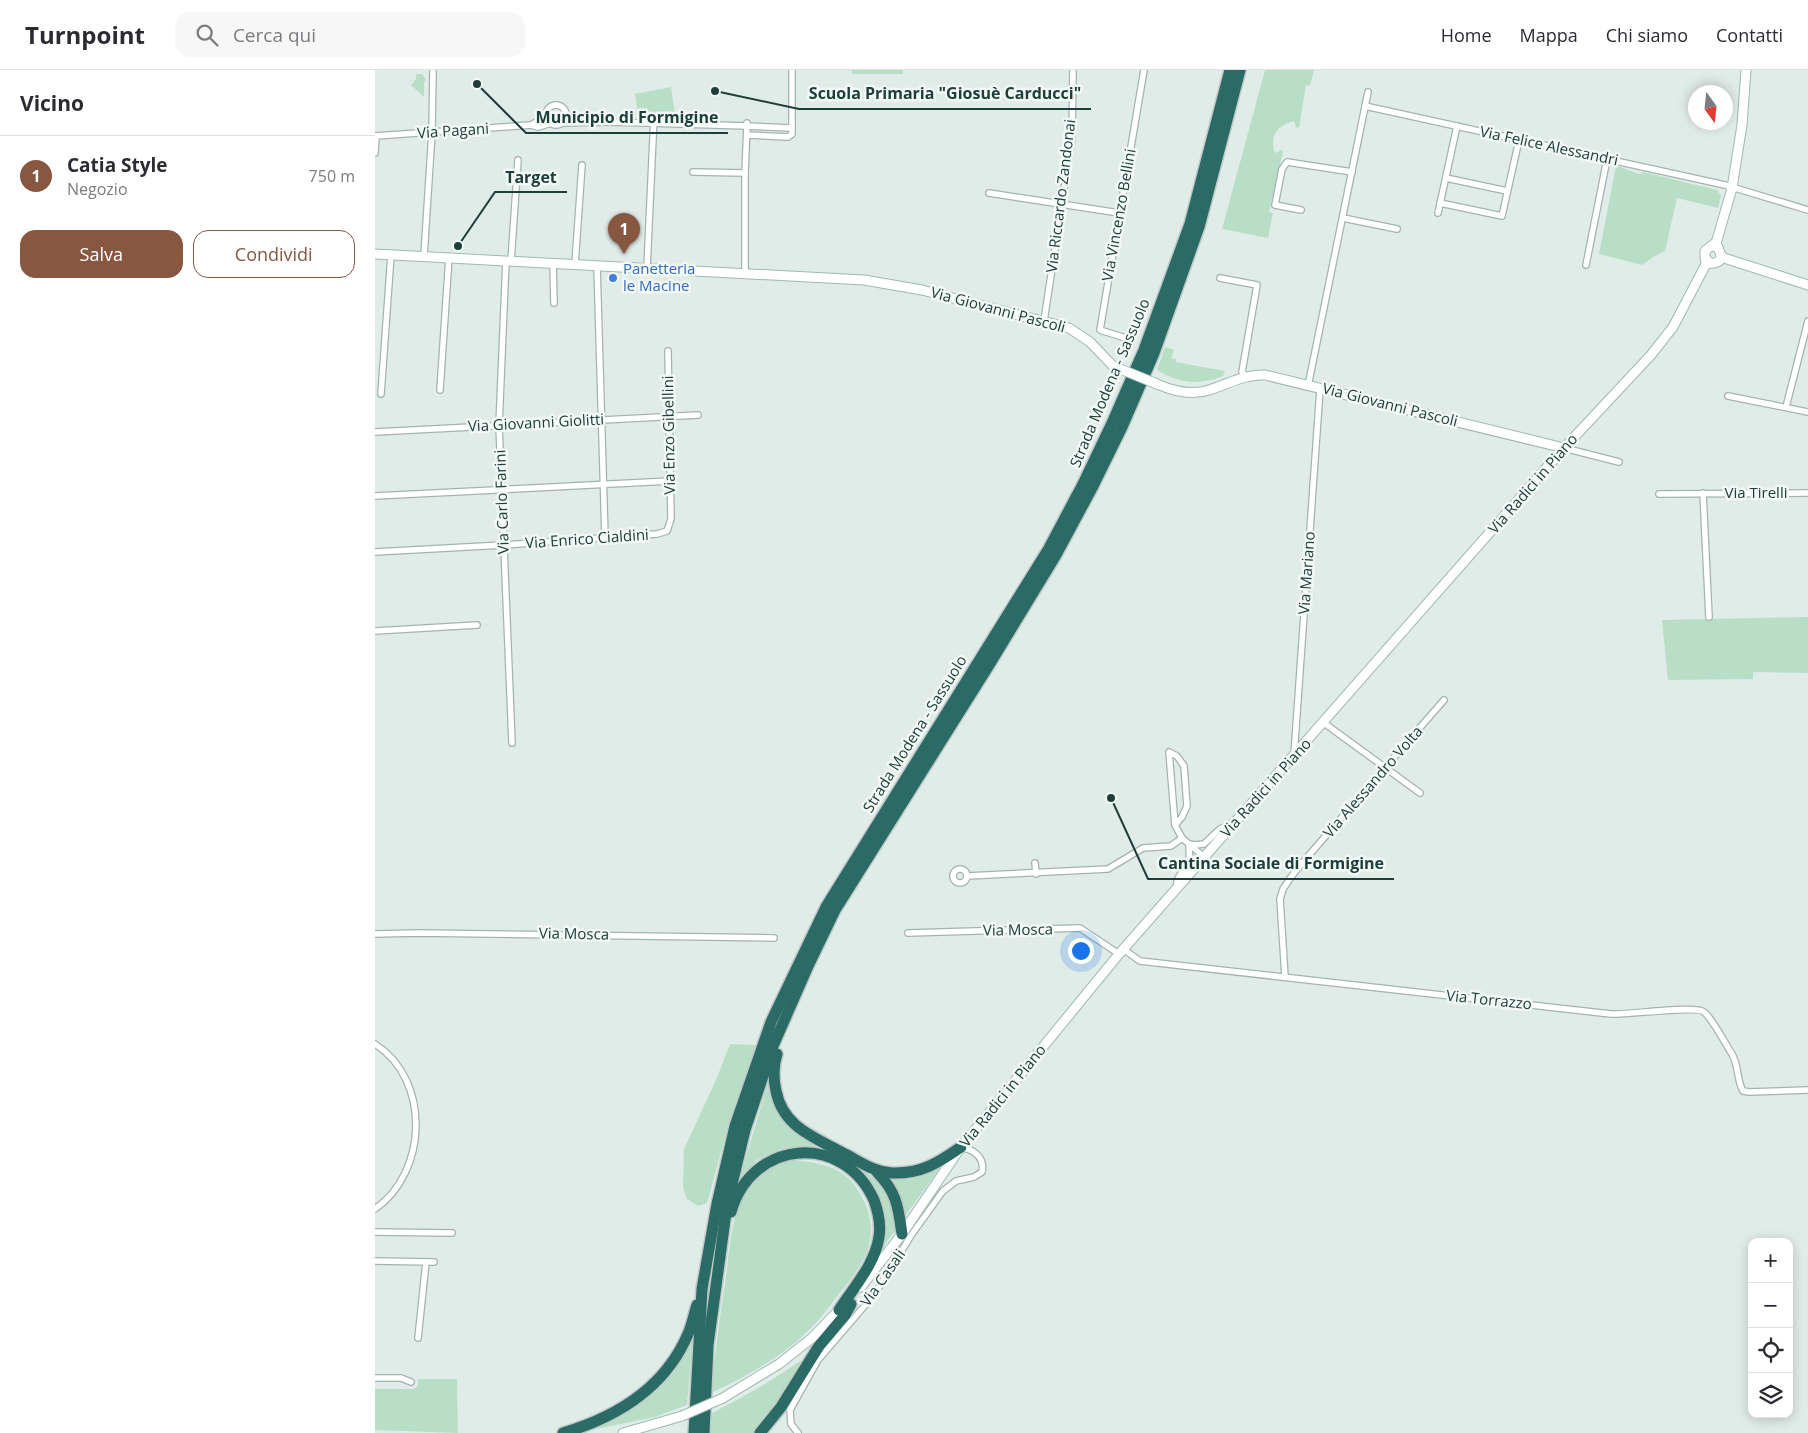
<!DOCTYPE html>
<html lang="it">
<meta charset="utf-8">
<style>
:root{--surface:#fff;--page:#f7f7f7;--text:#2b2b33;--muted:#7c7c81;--line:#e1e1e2;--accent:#885740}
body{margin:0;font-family:"Open Sans",sans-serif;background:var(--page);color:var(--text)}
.controls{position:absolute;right:15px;bottom:15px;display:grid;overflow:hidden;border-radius:10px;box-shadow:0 2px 12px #0003}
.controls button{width:45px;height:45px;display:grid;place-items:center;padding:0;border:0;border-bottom:1px solid var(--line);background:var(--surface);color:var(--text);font:25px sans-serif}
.compass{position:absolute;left:1313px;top:15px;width:45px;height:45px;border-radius:50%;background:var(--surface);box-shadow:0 2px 12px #0003;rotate:165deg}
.you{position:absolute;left:705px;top:880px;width:18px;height:18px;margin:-12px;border:4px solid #fff;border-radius:50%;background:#1a73e8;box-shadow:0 0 0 8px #1a73e833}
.badge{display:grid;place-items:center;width:32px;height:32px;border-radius:50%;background:var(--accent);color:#fff;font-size:16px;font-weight:700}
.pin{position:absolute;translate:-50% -41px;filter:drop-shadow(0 1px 2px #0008)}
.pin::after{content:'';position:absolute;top:26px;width:18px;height:15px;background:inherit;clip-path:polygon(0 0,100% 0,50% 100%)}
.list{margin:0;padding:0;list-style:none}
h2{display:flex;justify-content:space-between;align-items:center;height:65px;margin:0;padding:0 20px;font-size:21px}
h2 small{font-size:16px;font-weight:400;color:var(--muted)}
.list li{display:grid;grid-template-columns:32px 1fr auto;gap:15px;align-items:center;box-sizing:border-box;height:80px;padding:0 20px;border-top:1px solid var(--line)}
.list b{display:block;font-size:19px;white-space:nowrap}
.list p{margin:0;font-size:16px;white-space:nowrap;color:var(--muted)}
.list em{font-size:16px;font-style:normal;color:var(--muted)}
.actions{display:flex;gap:10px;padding:15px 20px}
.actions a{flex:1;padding:11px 0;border:1px solid var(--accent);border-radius:15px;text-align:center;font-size:18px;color:var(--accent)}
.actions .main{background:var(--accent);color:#fff}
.icon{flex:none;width:28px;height:28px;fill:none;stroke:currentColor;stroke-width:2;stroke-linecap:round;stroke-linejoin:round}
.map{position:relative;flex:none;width:1433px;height:1363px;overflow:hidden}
header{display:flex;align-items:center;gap:30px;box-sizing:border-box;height:70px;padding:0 25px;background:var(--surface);border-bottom:1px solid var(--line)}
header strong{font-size:24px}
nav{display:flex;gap:28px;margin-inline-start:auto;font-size:18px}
.search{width:350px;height:45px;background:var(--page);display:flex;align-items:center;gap:12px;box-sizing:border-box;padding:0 18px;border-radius:15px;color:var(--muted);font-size:19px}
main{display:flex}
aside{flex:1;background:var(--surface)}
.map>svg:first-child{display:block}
.green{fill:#b8dfc6}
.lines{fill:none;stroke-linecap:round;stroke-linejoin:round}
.street-casing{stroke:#a3b4b0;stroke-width:8}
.secondary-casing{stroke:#9eb9b2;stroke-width:11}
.highway-casing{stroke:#c1c9c8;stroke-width:14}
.street{stroke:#fff;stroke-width:5.5}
.secondary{stroke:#fff;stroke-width:9}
.highway{stroke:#2a6c65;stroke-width:11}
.secondary-bridge-casing{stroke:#9eb9b2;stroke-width:11;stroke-linecap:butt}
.secondary-bridge{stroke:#fff;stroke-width:9}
.shop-dot{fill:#3f7fe0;stroke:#f1f8f6;stroke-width:2}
.labels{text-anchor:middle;stroke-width:5;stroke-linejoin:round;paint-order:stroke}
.street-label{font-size:15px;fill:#203e39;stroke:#f1f8f6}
.shop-label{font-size:15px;fill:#366cbe;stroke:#f1f8f6;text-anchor:start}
.leader{fill:none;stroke:#203e39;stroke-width:2}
.callout-dot{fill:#203e39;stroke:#f1f8f6;stroke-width:2}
.callout-label{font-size:16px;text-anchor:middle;font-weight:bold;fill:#203e39;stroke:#f1f8f6;stroke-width:5;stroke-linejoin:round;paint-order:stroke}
</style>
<header>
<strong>Turnpoint</strong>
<div class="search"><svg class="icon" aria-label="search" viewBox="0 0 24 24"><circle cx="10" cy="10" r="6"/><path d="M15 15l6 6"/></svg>Cerca qui</div>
<nav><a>Home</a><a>Mappa</a><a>Chi siamo</a><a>Contatti</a></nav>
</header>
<main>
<aside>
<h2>Vicino<small></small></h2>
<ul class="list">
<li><span class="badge">1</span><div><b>Catia Style</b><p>Negozio</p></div><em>750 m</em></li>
</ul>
<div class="actions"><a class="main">Salva</a><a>Condividi</a></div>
</aside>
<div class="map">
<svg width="1433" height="1363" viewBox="0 0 1433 1363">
<rect width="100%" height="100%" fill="#e0ece8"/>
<!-- green -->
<g class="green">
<rect x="477" y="0" width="51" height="4"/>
<path d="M890,0H939L935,16L931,15L924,58L921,57L919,51C902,55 894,67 900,83L907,80L908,82L894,142L898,143L893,168L847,159Z"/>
<path d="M41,4H47L51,10L49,12V27L36,15L41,9Z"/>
<path d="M296,17L300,45L263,44L260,24Z"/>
<path d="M1241,96C1250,98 1256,102 1265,104L1268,102L1342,120L1346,126L1343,138L1302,128L1290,181L1278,187L1267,195L1224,184Z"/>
<path d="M790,277L799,280L796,288L801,289V292L850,301L848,306C823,316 804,313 782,300Z"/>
<path d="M1433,547V603L1378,602V609L1293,610L1287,550Z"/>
<path d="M355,974L383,975L353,1057L332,1133L323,1136L312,1129L308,1117L309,1079L341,1010Z"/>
<path d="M393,1013L401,1039L413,1056L441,1077L405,1080L382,1090L364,1111Z"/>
<path d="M417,1090C452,1094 474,1097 490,1133C506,1171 487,1196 464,1224C455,1235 447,1247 437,1257C409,1286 372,1306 336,1323C340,1284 345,1245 351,1206C355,1177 357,1138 375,1114C385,1101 402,1095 417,1090Z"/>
<path d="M472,1092C492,1102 512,1114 518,1137C520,1145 520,1153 520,1161L504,1182L507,1156Z"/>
<path d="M565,1098L528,1149L514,1109C532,1109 547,1105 565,1098Z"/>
<path d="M318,1267L312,1335L280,1347L216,1360C246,1346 275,1331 295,1304C304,1293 310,1280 318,1267Z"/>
<path d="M427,1290L399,1336L378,1363H334V1345L387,1316Z"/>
<path d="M43,1309H82L83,1363L0,1360V1319H39L43,1315Z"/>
</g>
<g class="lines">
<defs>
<g id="street">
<circle cx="181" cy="45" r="10"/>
<path d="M990,36L1350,115L1433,140"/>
<path d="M186,53L238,52L372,56L370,103V203"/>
<path d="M372,53V56L417,58"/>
<path d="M156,55L171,46"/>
<path d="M372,65L413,67L417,64V0"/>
<path d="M0,66L156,55L163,57L176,53"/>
<path d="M0,83L1,66"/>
<path d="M318,102L370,103"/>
<path d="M1071,108L1132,121"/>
<path d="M614,123L744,143"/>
<path d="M1065,133L1127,146L1144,70"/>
<path d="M926,140L900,135L907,99L912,92L977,102"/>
<path d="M1063,143L1082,56"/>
<path d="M968,148L1022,159"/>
<path d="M49,186L57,62L58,0"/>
<path d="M131,190L124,355L137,673"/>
<path d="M136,191L143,90"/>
<path d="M178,193L179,233"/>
<path d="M200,194L207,95"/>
<path d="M1211,195L1232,89"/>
<path d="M222,196L230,468"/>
<path d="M272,198L279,46"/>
<path d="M845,208L882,215L867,302L871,306"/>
<path d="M669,251L697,67L698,0"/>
<path d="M754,269L725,260L769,0"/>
<path d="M933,316L993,22"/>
<path d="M65,320L74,187"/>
<path d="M6,324L16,185"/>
<path d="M1353,326L1433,342"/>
<path d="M1411,337L1433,251"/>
<path d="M0,362L323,345"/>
<path d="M1189,378L1244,392"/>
<path d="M1328,423L1334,547"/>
<path d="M1284,424L1433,423"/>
<path d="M0,426L295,411"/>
<path d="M0,482L128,475L282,464L292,461L296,449L293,281"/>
<path d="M0,561L102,555"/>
<path d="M949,653L1045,723"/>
<path d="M919,685L945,319"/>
<path d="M800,755L807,747L812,736L809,696L802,686L794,682L800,755L807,768L814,774L820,775L829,774L845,759L857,753"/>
<path d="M660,793L661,804"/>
<circle cx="585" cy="806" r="7"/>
<path d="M592,806L733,799L768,778L796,776L807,768"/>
<path d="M802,817C800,805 811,801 814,791C815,786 814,779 814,774L828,786"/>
<path d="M533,863L705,858L744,884"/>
<path d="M0,864L42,863L399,868"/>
<path d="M748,879L765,891L1236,944C1253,945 1321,935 1329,942C1337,948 1351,975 1357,984C1364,996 1362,1012 1368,1021L1374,1022L1433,1020"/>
<path d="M910,907L905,829L908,819L916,807L928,792L1069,630"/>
<path d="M0,974C56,1010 53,1102 0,1139"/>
<path d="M0,1162L77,1163"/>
<path d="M0,1191L59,1192"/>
<path d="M43,1268L51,1192"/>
<path d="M0,1308H26L36,1312"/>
<path d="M423,1363L416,1354L415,1340L443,1290L499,1225L537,1164L568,1121L581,1111L599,1107L607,1102C610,1087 599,1080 586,1077"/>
</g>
<g id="secondary">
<path d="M1338,176L1342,170L1357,118L1367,55L1371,0"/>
<path d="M0,184L489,210L547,220L694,258L715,272L738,296"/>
<path d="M1347,186L1349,188L1433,215"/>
<path d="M1334,192L1330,188V181L1336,176L1342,177"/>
<path d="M1331,194C1333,193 1336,193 1339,193C1352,191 1343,179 1341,173"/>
<path d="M782,314C798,321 816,326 834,320C854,314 869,304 890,305L1189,378"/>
<path d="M486,1217L527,1164L586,1077L744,884L1189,378L1276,285L1298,257L1331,194V189"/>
<path d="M348,1328L404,1294L437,1268L468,1236"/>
<path d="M248,1363L307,1346"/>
</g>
<g id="highway">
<path d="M402,984C398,997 398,1008 401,1021C408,1057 439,1067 468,1083C484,1091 498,1102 517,1103C546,1104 563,1093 586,1077"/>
<path d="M502,1102C522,1123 523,1136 527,1164"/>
<path d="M356,1142C376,1070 468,1061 499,1130C503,1141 506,1155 504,1167C500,1194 479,1217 464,1240"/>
<path d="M188,1363C242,1347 290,1318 313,1264C317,1255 319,1244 322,1235"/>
<path d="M319,1363L327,1219L342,1134L360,1056L396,952L451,837L673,480L708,414L738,351L769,280L815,154L855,0"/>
<path d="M329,1363L333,1275L352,1135L370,1060L398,976L433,896L460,840L614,595L681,485L717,418L747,357L779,283L824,157L865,0"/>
<path d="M385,1363L406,1337L444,1276L470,1245L476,1234"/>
</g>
</defs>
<!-- street casing -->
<use href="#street" class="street-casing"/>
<!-- secondary casing -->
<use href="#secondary" class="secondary-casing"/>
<!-- highway casing -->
<use href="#highway" class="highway-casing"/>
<!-- street -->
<use href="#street" class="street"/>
<!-- secondary -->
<use href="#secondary" class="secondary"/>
<!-- highway -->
<use href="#highway" class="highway"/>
<defs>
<g id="secondary-bridge">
<path d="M738,296L782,314"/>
<path d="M307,1346L348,1328"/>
</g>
</defs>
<!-- secondary-bridge casing -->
<use href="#secondary-bridge" class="secondary-bridge-casing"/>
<!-- secondary-bridge -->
<use href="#secondary-bridge" class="secondary-bridge"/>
</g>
<!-- markers -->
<circle class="shop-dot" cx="238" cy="208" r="5"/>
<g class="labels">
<!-- street labels -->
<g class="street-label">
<text transform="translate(78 61) rotate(-4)" y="5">Via Pagani</text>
<text transform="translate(1174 76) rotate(12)" y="5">Via Felice Alessandri</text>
<text transform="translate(686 126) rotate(-83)" y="5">Via Riccardo Zandonai</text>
<text transform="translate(744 145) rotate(-80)" y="5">Via Vincenzo Bellini</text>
<text transform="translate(623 240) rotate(15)" y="5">Via Giovanni Pascoli</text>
<text transform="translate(735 313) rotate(-67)" y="5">Strada Modena - Sassuolo</text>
<text transform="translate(1015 335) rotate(14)" y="5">Via Giovanni Pascoli</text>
<text transform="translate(161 353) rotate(-3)" y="5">Via Giovanni Giolitti</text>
<text transform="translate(294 365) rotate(-91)" y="5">Via Enzo Gibellini</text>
<text transform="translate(1158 414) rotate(-49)" y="5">Via Radici in Piano</text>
<text x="1381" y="428">Via Tirelli</text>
<text transform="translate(127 432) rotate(-92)" y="5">Via Carlo Farini</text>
<text transform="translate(212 469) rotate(-4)" y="5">Via Enrico Cialdini</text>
<text transform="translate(932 503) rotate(-86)" y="5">Via Mariano</text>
<text transform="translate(540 664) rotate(-58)" y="5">Strada Modena - Sassuolo</text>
<text transform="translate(998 712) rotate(-49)" y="5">Via Alessandro Volta</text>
<text transform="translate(891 718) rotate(-48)" y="5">Via Radici in Piano</text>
<text transform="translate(643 860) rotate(-1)" y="5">Via Mosca</text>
<text transform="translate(199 864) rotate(1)" y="5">Via Mosca</text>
<text transform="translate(1114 930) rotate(6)" y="5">Via Torrazzo</text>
<text transform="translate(628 1026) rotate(-51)" y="5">Via Radici in Piano</text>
<text transform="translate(508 1208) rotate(-55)" y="5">Via Casali</text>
</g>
<!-- shop labels -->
<g class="shop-label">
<text x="248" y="204">Panetteria<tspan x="248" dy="17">le Macine</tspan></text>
</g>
</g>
<!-- callouts -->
<path class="leader" d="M340 21L424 39H716M102 14L151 63H353M83 176L120 122H192M736 728L773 809H1019"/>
<g class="callout-dot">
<circle cx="340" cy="21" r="5"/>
<circle cx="102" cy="14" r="5"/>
<circle cx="83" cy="176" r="5"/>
<circle cx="736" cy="728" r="5"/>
</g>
<g class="callout-label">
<text x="570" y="29">Scuola Primaria "Giosuè Carducci"</text>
<text x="252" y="53">Municipio di Formigine</text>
<text x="156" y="113">Target</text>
<text x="896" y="799">Cantina Sociale di Formigine</text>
</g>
</svg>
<div class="controls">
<button>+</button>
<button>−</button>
<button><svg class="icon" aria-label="locate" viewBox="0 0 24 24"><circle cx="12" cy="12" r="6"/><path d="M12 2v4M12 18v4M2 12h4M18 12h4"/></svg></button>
<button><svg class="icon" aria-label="layers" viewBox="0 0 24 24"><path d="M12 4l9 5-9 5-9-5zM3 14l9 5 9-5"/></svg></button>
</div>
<svg class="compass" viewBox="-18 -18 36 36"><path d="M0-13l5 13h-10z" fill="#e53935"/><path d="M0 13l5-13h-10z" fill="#7c7c81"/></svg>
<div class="you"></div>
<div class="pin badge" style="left:249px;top:184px">1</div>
</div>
</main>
